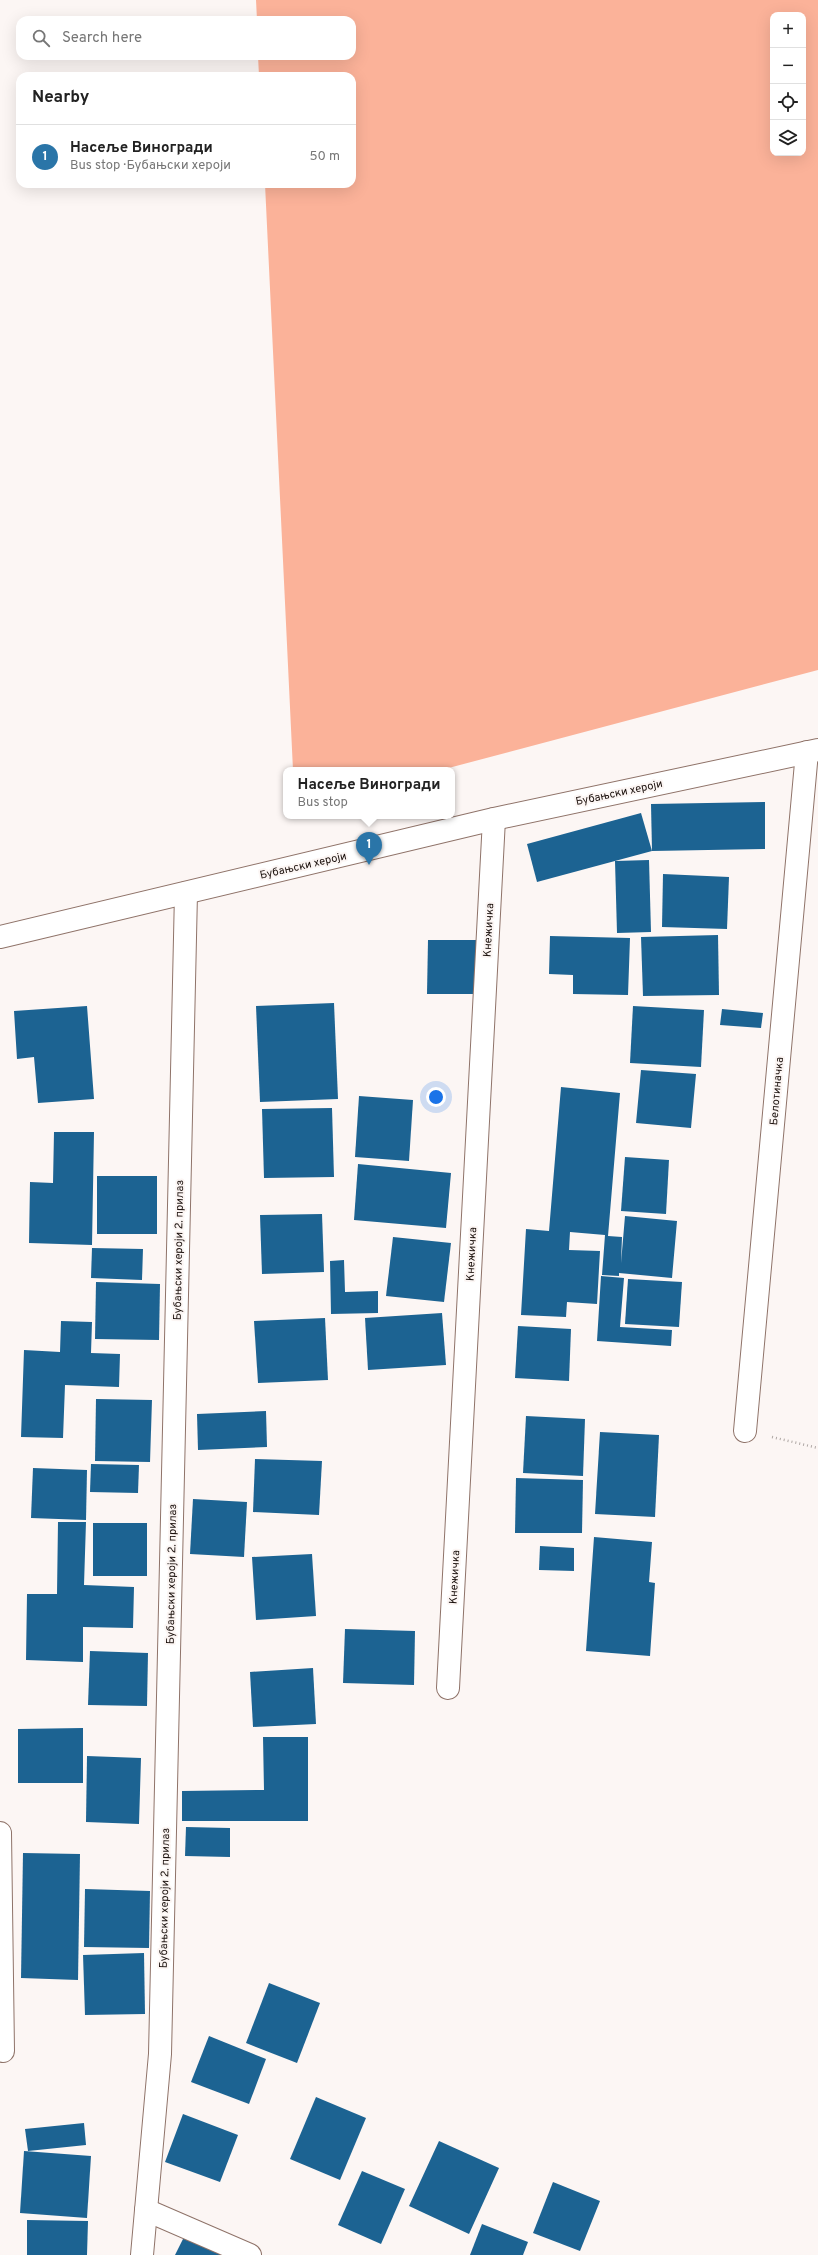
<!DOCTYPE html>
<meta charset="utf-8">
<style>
:root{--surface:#fff;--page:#f6f6f6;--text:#222;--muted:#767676;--line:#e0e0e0;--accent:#2a75a8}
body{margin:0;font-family:Overpass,sans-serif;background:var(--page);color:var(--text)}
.controls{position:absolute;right:12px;top:12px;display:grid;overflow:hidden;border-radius:8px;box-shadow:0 4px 16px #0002}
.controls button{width:36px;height:36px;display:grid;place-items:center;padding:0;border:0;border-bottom:1px solid var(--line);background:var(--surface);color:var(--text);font:20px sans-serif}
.you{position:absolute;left:436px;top:1097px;width:14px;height:14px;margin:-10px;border:3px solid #fff;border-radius:50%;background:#1a73e8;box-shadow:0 0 0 6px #1a73e833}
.badge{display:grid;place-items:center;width:26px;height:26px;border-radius:50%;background:var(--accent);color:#fff;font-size:13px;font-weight:700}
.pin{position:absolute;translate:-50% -33px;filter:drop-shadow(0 1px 2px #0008)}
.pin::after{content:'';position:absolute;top:21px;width:14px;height:12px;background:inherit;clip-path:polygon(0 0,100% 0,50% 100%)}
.popup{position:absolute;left:283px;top:767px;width:172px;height:52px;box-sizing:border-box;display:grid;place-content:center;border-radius:8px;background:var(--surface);filter:drop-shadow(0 1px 3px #0005);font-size:13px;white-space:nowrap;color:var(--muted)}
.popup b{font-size:15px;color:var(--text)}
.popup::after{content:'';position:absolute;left:50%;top:100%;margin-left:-8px;border:8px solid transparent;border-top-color:var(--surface)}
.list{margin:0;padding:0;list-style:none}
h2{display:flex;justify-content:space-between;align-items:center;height:52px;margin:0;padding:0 16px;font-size:17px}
h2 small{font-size:13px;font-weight:400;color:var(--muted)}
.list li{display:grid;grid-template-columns:26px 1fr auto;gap:12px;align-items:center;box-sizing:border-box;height:64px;padding:0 16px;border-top:1px solid var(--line)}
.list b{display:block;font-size:15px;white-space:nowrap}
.list p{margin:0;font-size:13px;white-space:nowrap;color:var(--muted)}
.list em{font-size:13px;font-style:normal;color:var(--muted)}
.icon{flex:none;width:22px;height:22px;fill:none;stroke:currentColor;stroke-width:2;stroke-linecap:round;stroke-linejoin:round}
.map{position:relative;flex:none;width:818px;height:2255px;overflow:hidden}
.search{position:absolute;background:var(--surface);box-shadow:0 4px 16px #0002;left:16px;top:16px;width:340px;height:44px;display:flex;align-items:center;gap:10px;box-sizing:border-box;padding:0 14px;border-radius:12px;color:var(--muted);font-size:15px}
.panel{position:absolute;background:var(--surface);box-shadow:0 4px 16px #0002;left:16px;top:72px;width:340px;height:116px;border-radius:12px}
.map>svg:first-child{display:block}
.green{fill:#fbb299;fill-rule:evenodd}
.building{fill:#1c6392}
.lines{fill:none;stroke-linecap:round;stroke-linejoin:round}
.minor-casing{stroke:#8f7369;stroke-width:24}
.path{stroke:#aea7a4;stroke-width:2.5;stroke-dasharray:1 3;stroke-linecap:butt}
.minor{stroke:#fff;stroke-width:22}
.labels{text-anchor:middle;stroke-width:4;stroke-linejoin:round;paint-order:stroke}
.street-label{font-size:11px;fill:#1b110d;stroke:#fcf6f4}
</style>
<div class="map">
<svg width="818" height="2255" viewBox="0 0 818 2255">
<rect width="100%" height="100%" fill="#fcf6f4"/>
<!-- green -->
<path class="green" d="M256,0H818V670L441,770H293L265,184H352V76H259L258,56H352V20H257ZM773,15H803V153H773Z"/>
<!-- building -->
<g class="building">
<path d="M765,802V849L652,851L651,804Z"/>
<path d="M641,813L652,851L537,882L527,844Z"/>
<path d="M649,860L651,932L617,933L615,861Z"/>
<path d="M663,874L729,877L727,929L662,927Z"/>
<path d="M718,935L719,995L643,996L641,937Z"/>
<path d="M550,936L630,938L628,995L573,994V975L549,974Z"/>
<path d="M428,940H482L481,994H427Z"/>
<path d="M334,1003L338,1099L260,1102L256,1006Z"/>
<path d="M87,1006L94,1099L38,1103L34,1057L17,1059L14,1011Z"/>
<path d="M633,1006L704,1010L701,1067L630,1063Z"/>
<path d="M722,1009L763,1013L761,1028L720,1025Z"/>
<path d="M641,1070L696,1074L691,1128L636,1123Z"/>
<path d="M561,1087L620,1093L608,1236L622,1237L621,1263L625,1216L677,1221L672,1278L619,1273V1276L602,1275L605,1235L570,1232L569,1250L600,1251L597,1304L567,1302L566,1317L521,1315L526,1229L549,1231Z"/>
<path d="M359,1096L413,1100L409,1161L355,1157Z"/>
<path d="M332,1108L334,1177L264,1178L262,1109Z"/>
<path d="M54,1132H94L92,1245L29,1243L30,1182L53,1183Z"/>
<path d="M625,1157L669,1160L666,1214L621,1211Z"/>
<path d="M358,1164L451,1173L446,1228L354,1220Z"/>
<rect x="97" y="1176" width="60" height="58"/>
<path d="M322,1214L324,1272L262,1274L260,1215Z"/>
<path d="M393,1237L451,1243L444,1302L386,1296Z"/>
<path d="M92,1248L143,1249L142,1280L91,1278Z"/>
<path d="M344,1260L345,1292L378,1291V1313L331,1314L330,1261Z"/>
<path d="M601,1276L624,1278L620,1327L672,1330L671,1346L597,1341Z"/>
<path d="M628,1279L682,1282L679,1327L625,1324Z"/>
<path d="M96,1282L160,1284L159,1340L95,1339Z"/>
<path d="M442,1313L446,1365L368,1370L365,1318Z"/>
<path d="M325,1318L328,1380L258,1383L254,1321Z"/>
<path d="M61,1321L92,1322L91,1353L120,1354L119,1387L65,1385L63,1438L21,1437L24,1350L60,1352Z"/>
<path d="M518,1326L571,1329L569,1381L515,1378Z"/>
<path d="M96,1399L152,1400L150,1462L95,1461Z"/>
<path d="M266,1411L267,1447L198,1450L197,1414Z"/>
<path d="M526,1416L585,1419L583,1476L523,1473Z"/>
<path d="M600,1432L659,1435L655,1517L595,1514Z"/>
<path d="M255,1459L322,1461L319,1515L253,1512Z"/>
<path d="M91,1464L139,1465L138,1493L90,1492Z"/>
<path d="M33,1468L87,1470L86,1520L31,1518Z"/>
<path d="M516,1478L583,1480L582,1533H515Z"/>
<path d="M193,1499L247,1502L244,1557L190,1554Z"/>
<path d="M58,1522H86L84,1585L134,1587L133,1628L83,1627V1662L26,1660L27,1594H57Z"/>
<rect x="93" y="1523" width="54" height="53"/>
<path d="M594,1537L652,1542L649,1582L655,1583L650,1656L586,1651Z"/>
<path d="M540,1546L574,1548V1571L539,1570Z"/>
<path d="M312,1554L316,1616L256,1620L252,1557Z"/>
<path d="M345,1629L415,1631L414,1685L343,1683Z"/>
<path d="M90,1651L148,1653L147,1706L88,1705Z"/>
<path d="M313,1668L316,1724L253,1727L250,1672Z"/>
<path d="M83,1728V1783H18V1729Z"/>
<path d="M263,1737H308V1821H182V1791L264,1790Z"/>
<path d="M87,1756L141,1758L139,1824L86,1822Z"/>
<path d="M186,1827L230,1828V1857L185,1856Z"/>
<path d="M23,1853L80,1854L78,1980L21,1978Z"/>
<path d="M85,1889L150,1891L149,1948L84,1947Z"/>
<path d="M144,1953L145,2014L85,2015L83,1955Z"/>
<path d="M269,1983L320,2003L297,2063L246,2043Z"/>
<path d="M209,2036L266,2059L249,2104L191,2082Z"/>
<path d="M316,2097L366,2118L340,2180L290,2159Z"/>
<path d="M183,2114L238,2135L220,2182L165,2162Z"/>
<path d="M84,2123L86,2145L28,2151L25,2129Z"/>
<path d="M439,2141L499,2168L469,2234L409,2206Z"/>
<path d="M24,2151L91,2156L87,2218L20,2213Z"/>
<path d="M362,2171L405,2189L381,2244L338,2225Z"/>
<path d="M553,2182L600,2201L580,2251L533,2233Z"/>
<path d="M27,2220L88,2221L87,2255H27Z"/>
<path d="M482,2224L528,2242L523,2255H470Z"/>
<path d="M186,2233L234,2255H175Z"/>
</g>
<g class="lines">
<defs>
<g id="minor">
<path d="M0,937L494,819L818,750"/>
<path d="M745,1431L807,752"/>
<path d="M448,1688L494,819"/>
<path d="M0,1833L3,2051"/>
<path d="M146,2210L250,2255"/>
<path d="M142,2255L160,2054L186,893"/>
</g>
</defs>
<!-- minor casing -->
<use href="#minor" class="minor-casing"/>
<!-- path -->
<path class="path" d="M772,1437L818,1448"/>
<!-- minor -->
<use href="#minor" class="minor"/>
</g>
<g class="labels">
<!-- street labels -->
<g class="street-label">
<text transform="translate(619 792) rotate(-12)" y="4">Бубањски хероји</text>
<text transform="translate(303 865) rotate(-13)" y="4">Бубањски хероји</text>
<text transform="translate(488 930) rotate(-87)" y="4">Кнежичка</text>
<text transform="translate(776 1091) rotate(-85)" y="4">Белотиначка</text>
<text transform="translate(178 1250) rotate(-89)" y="4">Бубањски хероји 2. прилаз</text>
<text transform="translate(471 1254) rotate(-87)" y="4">Кнежичка</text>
<text transform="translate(171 1574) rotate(-89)" y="4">Бубањски хероји 2. прилаз</text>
<text transform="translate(454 1577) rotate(-87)" y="4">Кнежичка</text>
<text transform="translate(164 1898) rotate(-89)" y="4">Бубањски хероји 2. прилаз</text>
</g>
</g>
</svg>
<div class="controls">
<button>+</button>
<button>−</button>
<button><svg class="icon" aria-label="locate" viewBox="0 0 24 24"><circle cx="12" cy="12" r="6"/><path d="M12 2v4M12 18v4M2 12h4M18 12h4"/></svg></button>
<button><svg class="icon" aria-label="layers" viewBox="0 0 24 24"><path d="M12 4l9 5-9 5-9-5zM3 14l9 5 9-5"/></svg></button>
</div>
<div class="you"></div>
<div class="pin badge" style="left:369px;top:865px">1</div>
<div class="popup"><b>Насеље Виногради</b>Bus stop</div>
<div class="search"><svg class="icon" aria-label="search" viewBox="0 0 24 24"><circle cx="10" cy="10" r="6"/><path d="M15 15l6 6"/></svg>Search here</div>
<section class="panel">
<h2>Nearby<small></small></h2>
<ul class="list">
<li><span class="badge">1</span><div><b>Насеље Виногради</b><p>Bus stop · Бубањски хероји</p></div><em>50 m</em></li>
</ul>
</section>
</div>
